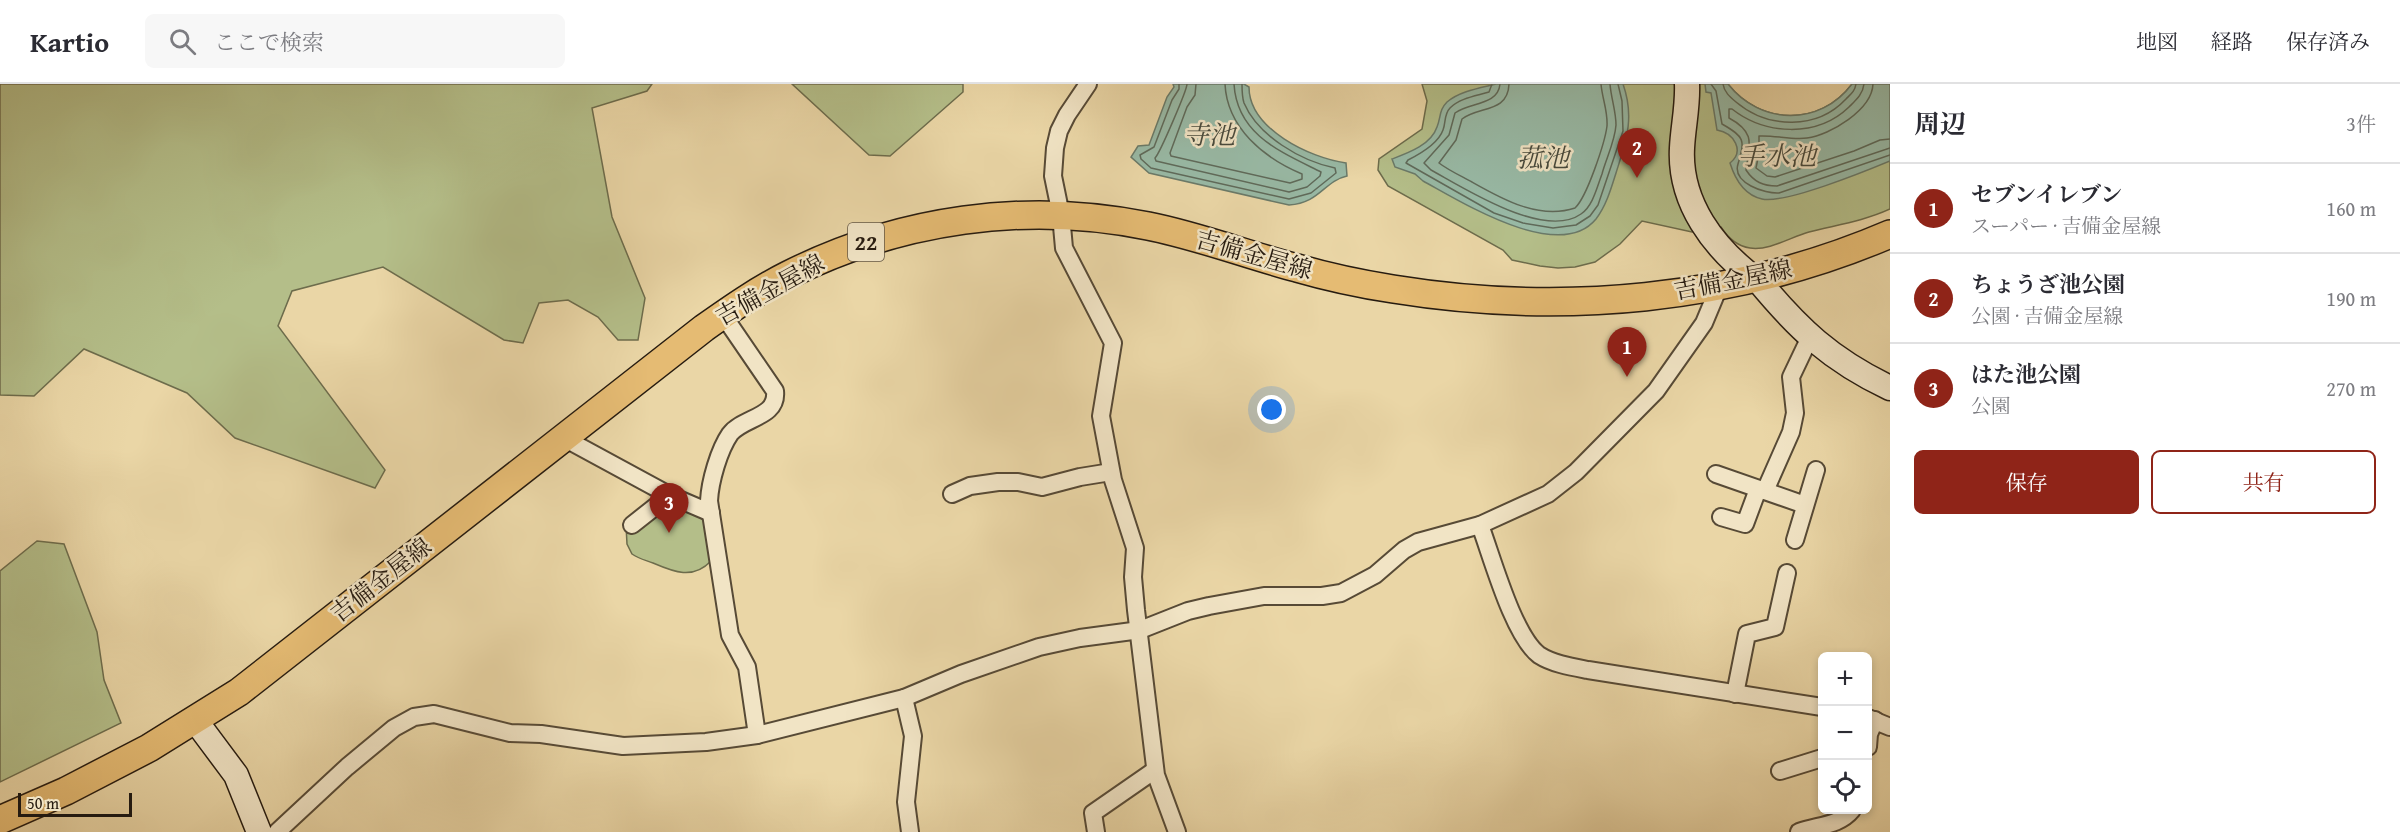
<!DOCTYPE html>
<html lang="ja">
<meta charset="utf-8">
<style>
:root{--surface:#fff;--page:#f7f7f7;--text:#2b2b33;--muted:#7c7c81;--line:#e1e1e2;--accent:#8f2418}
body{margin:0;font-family:"Gentium Book Plus","Noto Serif JP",serif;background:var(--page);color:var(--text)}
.controls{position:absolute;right:18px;bottom:18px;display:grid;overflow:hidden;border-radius:9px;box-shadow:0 3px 9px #0003}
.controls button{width:54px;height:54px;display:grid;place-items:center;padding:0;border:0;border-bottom:2px solid var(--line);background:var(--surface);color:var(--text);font:30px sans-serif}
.scale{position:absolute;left:18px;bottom:15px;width:114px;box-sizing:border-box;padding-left:6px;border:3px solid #261b10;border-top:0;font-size:16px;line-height:21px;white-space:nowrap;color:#261b10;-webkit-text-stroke:4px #f1e4c5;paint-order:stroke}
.you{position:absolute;left:1272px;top:326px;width:21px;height:21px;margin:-15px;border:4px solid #fff;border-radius:50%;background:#1a73e8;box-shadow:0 0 0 9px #1a73e833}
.badge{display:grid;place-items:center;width:39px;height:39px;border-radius:50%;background:var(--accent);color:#fff;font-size:20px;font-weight:700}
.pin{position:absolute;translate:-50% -50px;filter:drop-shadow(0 2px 3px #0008)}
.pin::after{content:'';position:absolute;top:32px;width:21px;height:18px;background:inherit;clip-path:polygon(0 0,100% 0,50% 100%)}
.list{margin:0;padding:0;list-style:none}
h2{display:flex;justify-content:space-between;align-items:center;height:78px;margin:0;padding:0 24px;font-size:26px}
h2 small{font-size:20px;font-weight:400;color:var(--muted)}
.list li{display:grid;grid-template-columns:39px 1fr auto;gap:18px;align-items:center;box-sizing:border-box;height:90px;padding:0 24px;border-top:2px solid var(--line)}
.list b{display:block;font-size:22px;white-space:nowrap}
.list p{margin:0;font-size:20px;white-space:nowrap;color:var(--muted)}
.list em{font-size:20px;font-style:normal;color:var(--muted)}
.actions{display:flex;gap:12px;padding:18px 24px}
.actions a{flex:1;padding:14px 0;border:2px solid var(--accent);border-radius:9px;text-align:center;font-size:21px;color:var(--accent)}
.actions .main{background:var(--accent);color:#fff}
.icon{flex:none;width:33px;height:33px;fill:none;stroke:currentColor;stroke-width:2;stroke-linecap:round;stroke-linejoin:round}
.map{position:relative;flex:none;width:1890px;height:748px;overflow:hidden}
header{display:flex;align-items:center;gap:36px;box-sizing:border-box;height:84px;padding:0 30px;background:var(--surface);border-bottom:2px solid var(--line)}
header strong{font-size:28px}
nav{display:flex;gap:33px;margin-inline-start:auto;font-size:21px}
.search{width:420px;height:54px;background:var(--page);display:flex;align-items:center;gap:15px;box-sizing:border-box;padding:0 21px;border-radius:9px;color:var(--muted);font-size:22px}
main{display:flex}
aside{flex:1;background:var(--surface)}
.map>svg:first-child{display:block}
.green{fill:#b4be89;stroke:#6d6c4c;stroke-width:1.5}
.water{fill:#98b9a5;stroke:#6a7a69;stroke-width:1.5}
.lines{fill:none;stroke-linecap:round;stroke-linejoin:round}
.shore{stroke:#5f6a5a;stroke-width:1.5}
.street-casing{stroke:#574a36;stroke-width:20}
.secondary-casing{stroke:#261b10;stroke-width:27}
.primary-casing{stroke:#261b10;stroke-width:30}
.street{stroke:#f1e4c5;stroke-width:16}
.secondary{stroke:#f1e4c5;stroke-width:24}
.primary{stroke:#e5bb73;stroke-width:27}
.labels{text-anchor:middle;stroke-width:5;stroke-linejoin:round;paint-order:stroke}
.shield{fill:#f1e4c5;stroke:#635746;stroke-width:1.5}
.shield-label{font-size:22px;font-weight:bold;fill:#261b10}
.street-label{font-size:24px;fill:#261b10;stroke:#f1e4c5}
.water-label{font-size:26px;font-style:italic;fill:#484a3d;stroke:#f1e4c5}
</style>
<header>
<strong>Kartio</strong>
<div class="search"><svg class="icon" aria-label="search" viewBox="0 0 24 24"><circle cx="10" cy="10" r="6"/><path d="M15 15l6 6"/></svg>ここで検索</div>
<nav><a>地図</a><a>経路</a><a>保存済み</a></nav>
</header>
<main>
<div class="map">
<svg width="1890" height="748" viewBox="0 0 1890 748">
<rect width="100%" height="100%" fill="#ead6a6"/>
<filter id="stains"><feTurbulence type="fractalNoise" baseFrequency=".00333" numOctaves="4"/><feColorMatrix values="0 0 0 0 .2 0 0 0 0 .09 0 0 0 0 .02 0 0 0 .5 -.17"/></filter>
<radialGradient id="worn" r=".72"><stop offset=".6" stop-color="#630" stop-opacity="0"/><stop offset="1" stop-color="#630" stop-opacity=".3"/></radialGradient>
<!-- green -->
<g class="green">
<path d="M0,0H652L647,7L592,24L612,133L645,214L638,256H618L598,233L568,216L539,219L523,259L504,256L383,183L292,207L278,242L385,386L375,404L235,354L187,309L84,265L34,312L0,311Z"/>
<path d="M792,0H963V8L890,72L869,71Z"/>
<path d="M1422,0H1728C1760,41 1820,43 1852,0H1890V125C1864,137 1836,141 1809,148C1791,153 1769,167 1750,164C1737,162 1728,154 1721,143L1692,148L1642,137L1620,160L1595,178L1575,183L1558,184L1540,182L1512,176L1503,166L1388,102L1378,86L1379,75L1422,45L1427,17Z"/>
<path d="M661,412L706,434L711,477C693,496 674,488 653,479C645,476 639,475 632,470L627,460L626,441Z"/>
<path d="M37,457L64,460L97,548L104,596L121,639L0,698V487Z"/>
</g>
<!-- water -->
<g class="water">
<path d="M1173,0H1244L1249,3C1249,45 1310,74 1346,79L1347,92C1324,97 1320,119 1289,121L1149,89L1131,73L1138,62L1149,61L1167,13L1174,3Z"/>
<path d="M1496,0H1623C1635,34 1626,57 1616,89C1611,105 1606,122 1596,135C1559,180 1460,117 1423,97L1415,90L1395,83L1392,75C1408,69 1431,61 1437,43C1441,33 1439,26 1447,18C1460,7 1480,4 1496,0Z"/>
<path d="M1705,0H1728C1760,41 1820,43 1852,0H1890V77C1866,87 1785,120 1762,115C1744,111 1735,95 1730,79C1745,67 1734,49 1717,46L1711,9L1706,8Z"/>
</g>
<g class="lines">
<!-- shore -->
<g class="shore">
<path d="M1179,0V5L1172,16L1154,63L1140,71L1141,75L1151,84L1289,115L1311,109L1336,89L1335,84C1301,77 1258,52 1244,19C1242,13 1242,6 1242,0"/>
<path d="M1187,0C1187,6 1160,69 1155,74L1156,77L1289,108L1307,103L1320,92L1321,88C1281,68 1237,51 1234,0"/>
<path d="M1196,0L1195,11L1187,23L1170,69L1171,72L1290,99L1302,95V90C1264,74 1227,44 1225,0"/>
<path d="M1492,0L1489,8C1476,12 1460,14 1450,24C1444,30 1446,38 1443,46C1438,60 1420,70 1408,76L1406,79L1494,129L1523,139L1553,144L1576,141L1590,132L1598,121L1623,47L1622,17L1618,0"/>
<path d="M1500,0C1498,22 1469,18 1455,29L1449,51L1424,79L1431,86C1464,104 1544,156 1581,130C1593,122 1597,103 1602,90C1606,75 1615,57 1616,41C1616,27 1611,14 1610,0"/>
<path d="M1509,0C1508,29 1479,22 1462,35L1456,56L1439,79C1448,86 1461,92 1472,98C1502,115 1539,136 1575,124C1587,113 1605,58 1607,42C1608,27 1602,14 1601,0"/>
<path d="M1711,0L1716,7L1722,40C1745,53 1745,56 1738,80C1732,99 1765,110 1779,109L1890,71"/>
<path d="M1723,0C1724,8 1730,13 1736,18C1768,45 1817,46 1846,15C1851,10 1855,7 1856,0"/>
<path d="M1864,0C1863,10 1856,16 1849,23C1817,54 1765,51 1732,25H1729V34C1757,49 1749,62 1746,86C1754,98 1763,102 1777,102L1890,64"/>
<path d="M1873,0C1872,26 1830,51 1807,54C1791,56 1775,51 1759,52V69L1756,84L1767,92L1775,93L1854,67L1880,56L1890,55"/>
</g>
<defs>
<g id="street">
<path d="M1088,0L1067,31L1059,47L1055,64L1053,92L1061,131L1064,164L1113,259L1101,332L1113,396L1135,464L1133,493L1136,526L1156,691L1177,748"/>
<path d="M723,231L775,307C778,334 743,333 730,350C719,366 710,397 709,417L730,551L747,583L757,651"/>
<path d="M562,353L669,411L711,429"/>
<path d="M1716,390L1805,421"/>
<path d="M1765,407L1791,348L1795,329L1791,293L1810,253"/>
<path d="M952,410L970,402L998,398H1018L1042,403L1080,393L1111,388"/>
<path d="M1721,433L1745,440L1758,405"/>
<path d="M632,441L670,411"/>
<path d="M1480,441C1492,473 1513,551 1539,571C1553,580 1572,583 1588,586L1822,623"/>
<path d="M1795,456L1816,386"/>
<path d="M1735,610L1747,550L1775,543L1787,489"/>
<path d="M904,614L913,652L906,718L910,748"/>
<path d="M1868,634L1890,643"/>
<path d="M1868,663L1869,650L1875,636"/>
<path d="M1780,687L1822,674"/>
<path d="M277,748L347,683L394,644L414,633L434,630L510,649L541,650L623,662L706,658L757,651L904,614L961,590L1039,563L1080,554L1140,546L1188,527L1209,522L1264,512H1322L1341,509L1375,491L1404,466L1418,458L1480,441L1548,410L1576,388L1656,307L1704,239L1719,203"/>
<path d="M1096,748L1093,729L1155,686"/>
<path d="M1799,748C1818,741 1839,742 1852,726"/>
</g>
<g id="secondary">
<path d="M1687,0C1688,22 1683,43 1682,64C1679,119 1714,164 1755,195"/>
<path d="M1757,195C1798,245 1831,276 1890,304"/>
<path d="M195,636L236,691L259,748"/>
</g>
<path id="primary" d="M0,736L66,707L149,664L239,608L704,244C731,225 758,206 788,191C899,135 1026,117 1148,142C1199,152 1247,171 1297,184C1328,193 1361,200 1393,205C1560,232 1734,217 1890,150"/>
</defs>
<!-- street casing -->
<use href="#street" class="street-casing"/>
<!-- secondary casing -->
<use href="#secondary" class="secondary-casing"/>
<!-- primary casing -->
<use href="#primary" class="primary-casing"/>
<!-- street -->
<use href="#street" class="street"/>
<!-- secondary -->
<use href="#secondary" class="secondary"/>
<!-- primary -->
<use href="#primary" class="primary"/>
</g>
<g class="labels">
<!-- shield labels -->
<rect class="shield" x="848" y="139" width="36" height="38" rx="4.5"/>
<g class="shield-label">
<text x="866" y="166">22</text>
</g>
<!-- street labels -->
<g class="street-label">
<text transform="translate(1254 171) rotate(16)" y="8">吉備金屋線</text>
<text transform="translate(1733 196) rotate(-11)" y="8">吉備金屋線</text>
<text transform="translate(770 206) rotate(-29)" y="8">吉備金屋線</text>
<text transform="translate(381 496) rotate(-38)" y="8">吉備金屋線</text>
</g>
<!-- water labels -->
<g class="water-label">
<text x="1209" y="60">寺池</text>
<text x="1777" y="81">手水池</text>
<text x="1543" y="83">菰池</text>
</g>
</g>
<rect width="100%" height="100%" filter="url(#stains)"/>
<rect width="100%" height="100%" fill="url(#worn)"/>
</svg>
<div class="controls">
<button>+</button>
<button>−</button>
<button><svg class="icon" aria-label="locate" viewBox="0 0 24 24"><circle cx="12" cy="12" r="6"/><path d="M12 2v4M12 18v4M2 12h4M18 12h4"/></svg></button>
</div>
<div class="scale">50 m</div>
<div class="you"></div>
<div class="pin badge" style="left:1627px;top:293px">1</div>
<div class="pin badge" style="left:1637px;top:94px">2</div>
<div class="pin badge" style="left:669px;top:449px">3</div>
</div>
<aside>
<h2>周辺<small>3件</small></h2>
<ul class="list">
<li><span class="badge">1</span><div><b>セブンイレブン</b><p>スーパー · 吉備金屋線</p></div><em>160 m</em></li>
<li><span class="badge">2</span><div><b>ちょうざ池公園</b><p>公園 · 吉備金屋線</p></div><em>190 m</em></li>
<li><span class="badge">3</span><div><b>はた池公園</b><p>公園</p></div><em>270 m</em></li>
</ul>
<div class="actions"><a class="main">保存</a><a>共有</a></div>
</aside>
</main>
